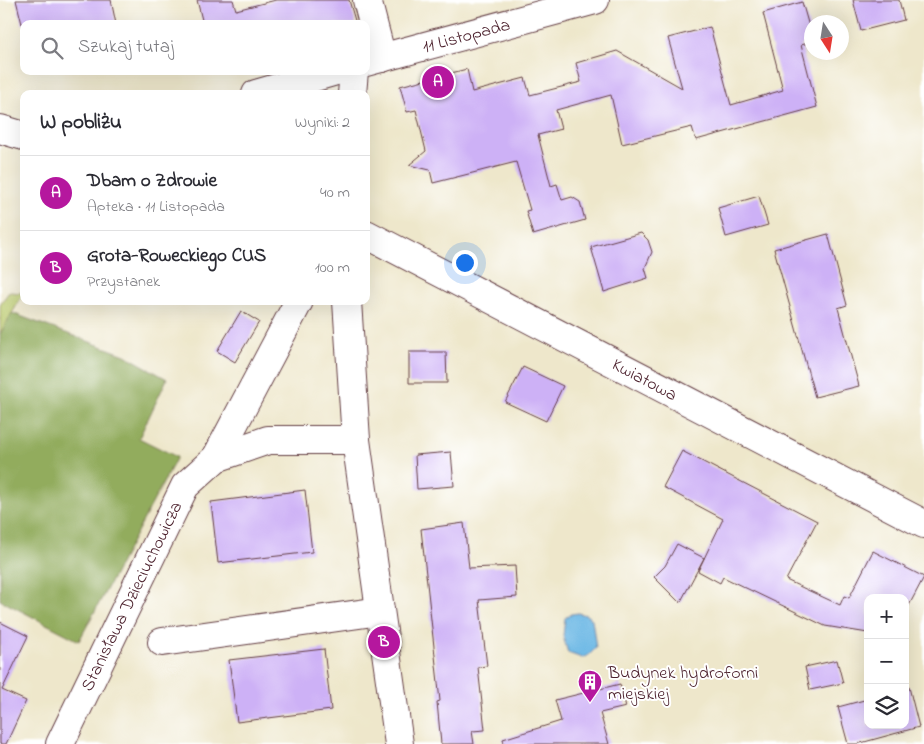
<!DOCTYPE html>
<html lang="pl">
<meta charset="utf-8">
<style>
:root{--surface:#fff;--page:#f2f2f3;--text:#2b2b33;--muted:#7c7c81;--line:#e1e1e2;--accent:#b5179e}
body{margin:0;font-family:"Indie Flower",sans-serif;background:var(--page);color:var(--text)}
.controls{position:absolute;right:15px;bottom:15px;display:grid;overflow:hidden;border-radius:10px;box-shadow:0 5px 20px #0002}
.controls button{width:45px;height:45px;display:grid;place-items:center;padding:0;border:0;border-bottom:1px solid var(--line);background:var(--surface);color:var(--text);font:25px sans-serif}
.compass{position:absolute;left:804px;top:15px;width:45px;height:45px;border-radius:50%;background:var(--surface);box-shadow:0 5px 20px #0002;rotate:168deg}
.you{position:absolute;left:464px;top:262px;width:18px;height:18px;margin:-12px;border:4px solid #fff;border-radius:50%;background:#1a73e8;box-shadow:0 0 0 8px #1a73e833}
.badge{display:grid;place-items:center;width:32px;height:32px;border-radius:50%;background:var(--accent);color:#fff;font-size:16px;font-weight:700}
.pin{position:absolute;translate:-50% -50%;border:2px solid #fff;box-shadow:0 1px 5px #0006}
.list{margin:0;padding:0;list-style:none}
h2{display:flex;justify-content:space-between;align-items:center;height:65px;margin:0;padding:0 20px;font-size:21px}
h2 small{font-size:16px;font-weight:400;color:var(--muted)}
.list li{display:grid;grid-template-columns:32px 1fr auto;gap:15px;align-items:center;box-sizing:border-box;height:75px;padding:0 20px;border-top:1px solid var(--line)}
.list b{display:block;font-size:19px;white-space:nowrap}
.list p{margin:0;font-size:16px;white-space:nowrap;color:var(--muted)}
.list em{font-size:16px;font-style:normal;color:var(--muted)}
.icon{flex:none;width:28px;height:28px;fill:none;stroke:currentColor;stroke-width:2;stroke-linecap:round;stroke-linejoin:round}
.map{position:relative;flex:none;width:924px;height:744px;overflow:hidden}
.search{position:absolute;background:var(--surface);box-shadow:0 5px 20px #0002;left:20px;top:20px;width:350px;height:55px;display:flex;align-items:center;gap:12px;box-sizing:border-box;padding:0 18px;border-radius:10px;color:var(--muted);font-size:19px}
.panel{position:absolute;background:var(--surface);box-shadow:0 5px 20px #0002;left:20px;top:90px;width:350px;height:215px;border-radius:10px}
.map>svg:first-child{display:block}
.green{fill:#b8c769;stroke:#81734a}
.forest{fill:#92ac5d;stroke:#6e6644}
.water{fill:#6cb8e5;stroke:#5b6c88}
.building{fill:#cdb1f6}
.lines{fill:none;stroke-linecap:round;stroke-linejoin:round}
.minor-casing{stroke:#633d43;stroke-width:30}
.minor{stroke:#fff;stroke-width:28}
.labels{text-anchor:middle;stroke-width:4;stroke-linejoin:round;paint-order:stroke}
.street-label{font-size:18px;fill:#4a1f2b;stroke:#fff}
.poi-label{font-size:18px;fill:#4a1f2b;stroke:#fff;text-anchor:start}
</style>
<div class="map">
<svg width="924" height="744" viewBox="0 0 924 744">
<rect width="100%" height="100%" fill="#fff"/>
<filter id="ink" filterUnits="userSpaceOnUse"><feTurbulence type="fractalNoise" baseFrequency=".02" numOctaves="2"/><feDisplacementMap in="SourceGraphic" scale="10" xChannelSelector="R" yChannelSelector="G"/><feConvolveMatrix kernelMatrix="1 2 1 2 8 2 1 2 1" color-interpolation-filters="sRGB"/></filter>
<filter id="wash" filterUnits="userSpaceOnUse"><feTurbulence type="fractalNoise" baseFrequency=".0096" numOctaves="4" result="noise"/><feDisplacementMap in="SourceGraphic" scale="20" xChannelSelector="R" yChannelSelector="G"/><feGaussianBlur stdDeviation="1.12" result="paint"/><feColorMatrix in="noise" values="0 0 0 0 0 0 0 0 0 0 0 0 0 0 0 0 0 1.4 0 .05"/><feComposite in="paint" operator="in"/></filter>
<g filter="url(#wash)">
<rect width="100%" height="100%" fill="#eee7cb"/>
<!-- green -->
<path class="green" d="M9,292L24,293L0,334V304Z"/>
<!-- forest -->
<path class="forest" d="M12,313L125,355L167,379L139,438L177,457L79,641L0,600V334Z"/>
<!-- water -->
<path class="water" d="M578,613L586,615L592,619L596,648L589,655L582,658L568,653L563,636L565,618L571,614Z"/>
<g id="blocks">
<!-- building -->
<g class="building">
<path d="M16,0H111L116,24H22Z"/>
<path d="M197,0H233L236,10L276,0H349L356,24H203Z"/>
<path d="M853,0H899L904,20L861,31Z"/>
<path d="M802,2L812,37V42L801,45L817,107L696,140L692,127L622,144L611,95L556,110L561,129L538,135L551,186L557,184L562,200L572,197L580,202L585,220L533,235L526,211L530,210L516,162L433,183L430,170L409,165L426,151L416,110L407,112L400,86L467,69L472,92L525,78L530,95L581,82L576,63L617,51L682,88L668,38L710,27L731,105L783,90L763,13Z"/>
<path d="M759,196L768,225L726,237L718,208Z"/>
<path d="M641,233L648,240L652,252L645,268L648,278L604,292L591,247Z"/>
<path d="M828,234L847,305L838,308L859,386L815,397L774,249Z"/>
<path d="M241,311L259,322L235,362L217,351Z"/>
<path d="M409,352H446L447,383H409Z"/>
<path d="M523,367L563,386L546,421L505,402Z"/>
<path d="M682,451L817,521L786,580L840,605L844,596L849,598L873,551L924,577L905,613V598H868V633L825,626L723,577L720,583L698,571L723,519L663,487Z"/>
<path d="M451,452L454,486L417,489L415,455Z"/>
<path d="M305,490L312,552L218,563L211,502Z"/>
<path d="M464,523L469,568L515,566L517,597L479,600L487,666L478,667L485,730L472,731L474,744H441L437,702L440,701L421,529Z"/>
<path d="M677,544L704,558L680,603L654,577L665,566Z"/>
<path d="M0,622L28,636L2,690L26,701L6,744H0Z"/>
<path d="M324,649L331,710L237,722L229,660Z"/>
<path d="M837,660L843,683L810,690L805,667Z"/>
<path d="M620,684L626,707L600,713L609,744H504L503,739L561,721L555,700Z"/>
<path d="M909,687L919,727L857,744H848L838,707L868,699V725H905V688Z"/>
</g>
</g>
</g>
<g filter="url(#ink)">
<use href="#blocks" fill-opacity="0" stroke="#633d43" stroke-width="1"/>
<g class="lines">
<defs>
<g id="minor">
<path d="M367,0L382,58"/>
<path d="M366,62L595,0"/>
<path d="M256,94L336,71"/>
<path d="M352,94L354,71"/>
<path d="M0,129L24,136"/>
<path d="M366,234L924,524"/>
<path d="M347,301L356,440L399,744"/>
<path d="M216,458L299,301"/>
<path d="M162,642L380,611"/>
<path d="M60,744L185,486L216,458L268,440H356"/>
</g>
</defs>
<!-- minor casing -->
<use href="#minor" class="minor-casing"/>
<!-- minor -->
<use href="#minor" class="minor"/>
</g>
</g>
<!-- icons -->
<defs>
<symbol id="building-pin" viewBox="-11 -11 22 30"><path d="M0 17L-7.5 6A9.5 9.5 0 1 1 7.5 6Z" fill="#b5179e" stroke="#fff"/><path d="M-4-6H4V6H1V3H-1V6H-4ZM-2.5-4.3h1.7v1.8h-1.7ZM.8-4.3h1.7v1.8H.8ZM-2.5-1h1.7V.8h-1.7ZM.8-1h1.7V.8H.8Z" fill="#fff"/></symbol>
</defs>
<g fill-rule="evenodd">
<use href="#building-pin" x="576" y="668" width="28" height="38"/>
</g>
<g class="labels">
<!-- street labels -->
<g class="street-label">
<text transform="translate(466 35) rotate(-15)" y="6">11 Listopada</text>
<text transform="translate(645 379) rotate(28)" y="6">Kwiatowa</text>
<text transform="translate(131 596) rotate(-64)" y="6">Stanisława Dzieciuchowicza</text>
</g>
<!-- poi labels -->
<g class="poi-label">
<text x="608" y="678">Budynek hydroforni<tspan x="608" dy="21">miejskiej</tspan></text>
</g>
</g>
</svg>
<div class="controls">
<button>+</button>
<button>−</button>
<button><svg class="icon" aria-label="layers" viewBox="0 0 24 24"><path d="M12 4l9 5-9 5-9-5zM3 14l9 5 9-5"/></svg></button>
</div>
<svg class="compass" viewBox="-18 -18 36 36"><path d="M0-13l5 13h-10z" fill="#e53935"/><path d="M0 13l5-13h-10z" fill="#7c7c81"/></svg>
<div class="you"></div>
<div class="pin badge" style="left:438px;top:82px">A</div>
<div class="pin badge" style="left:384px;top:642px">B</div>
<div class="search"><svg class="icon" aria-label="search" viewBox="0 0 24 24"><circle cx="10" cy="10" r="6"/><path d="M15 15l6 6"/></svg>Szukaj tutaj</div>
<section class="panel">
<h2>W pobliżu<small>Wyniki: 2</small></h2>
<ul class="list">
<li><span class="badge">A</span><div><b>Dbam o Zdrowie</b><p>Apteka · 11 Listopada</p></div><em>40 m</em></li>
<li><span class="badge">B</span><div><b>Grota-Roweckiego CUS</b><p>Przystanek</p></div><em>100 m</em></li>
</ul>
</section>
</div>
